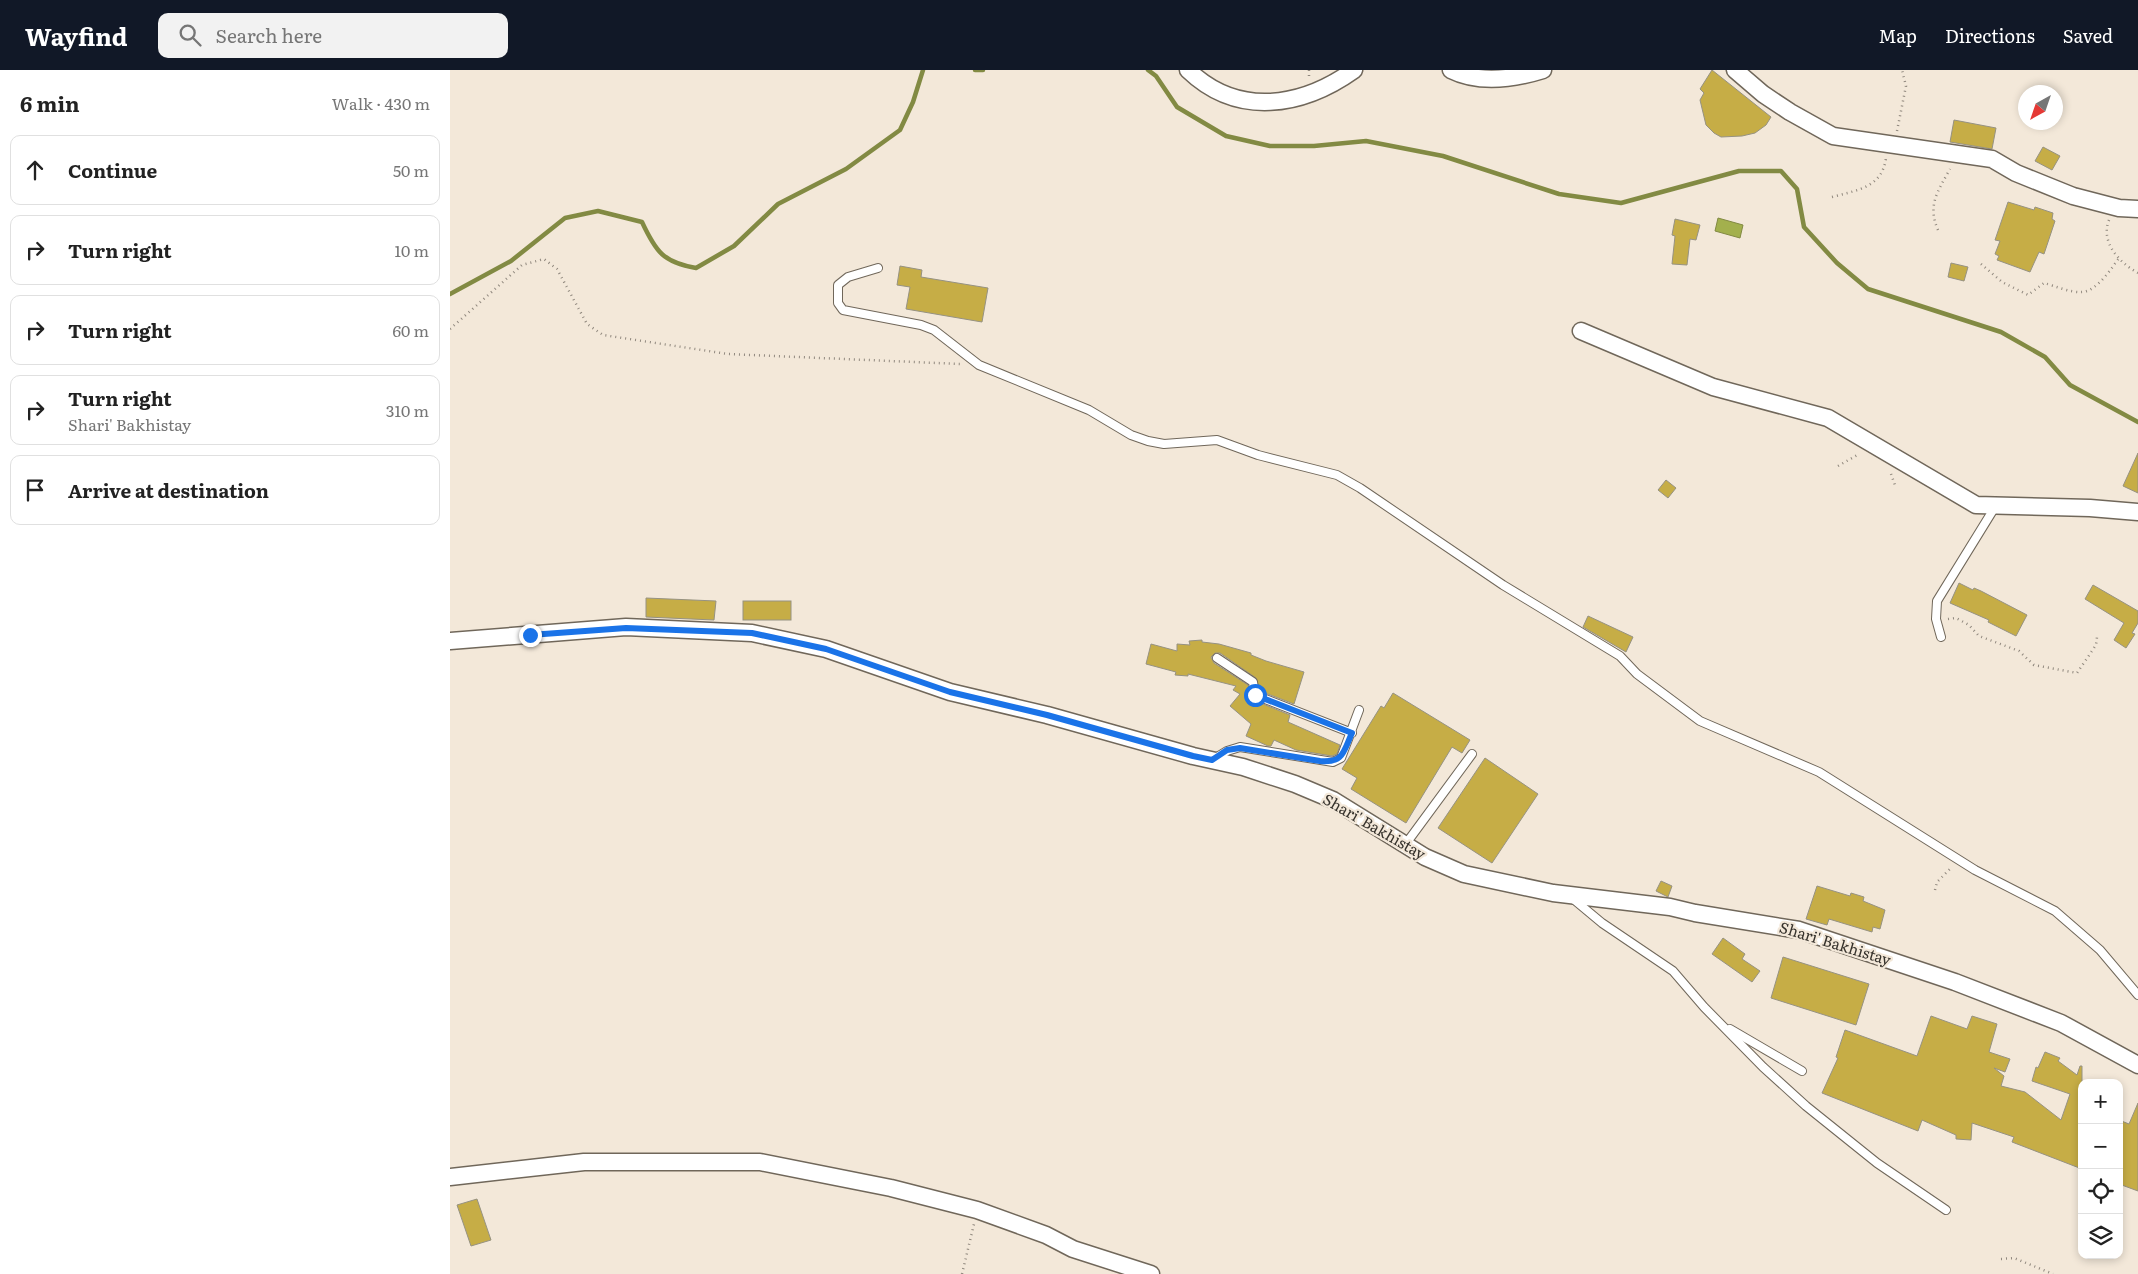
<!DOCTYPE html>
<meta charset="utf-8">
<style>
:root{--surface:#fff;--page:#f2f2f2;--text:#222;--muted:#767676;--line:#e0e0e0;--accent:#111827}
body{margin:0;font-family:Literata,serif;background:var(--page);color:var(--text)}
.controls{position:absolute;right:15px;bottom:15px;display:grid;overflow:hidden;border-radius:10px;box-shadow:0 2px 8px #0003}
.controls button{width:45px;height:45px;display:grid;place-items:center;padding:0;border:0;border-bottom:1px solid var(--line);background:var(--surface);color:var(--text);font:25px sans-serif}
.compass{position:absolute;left:1568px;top:15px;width:45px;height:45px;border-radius:50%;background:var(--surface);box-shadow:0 2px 8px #0003;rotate:220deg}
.stop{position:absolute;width:15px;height:15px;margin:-11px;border:4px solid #1a73e8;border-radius:50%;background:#fff}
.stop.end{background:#1a73e8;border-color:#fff;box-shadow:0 1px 5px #0008}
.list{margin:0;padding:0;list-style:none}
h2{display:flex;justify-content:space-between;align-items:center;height:65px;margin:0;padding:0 20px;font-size:21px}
h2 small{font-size:16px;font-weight:400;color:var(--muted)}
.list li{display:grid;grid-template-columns:32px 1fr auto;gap:15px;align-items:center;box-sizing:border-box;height:70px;margin:0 10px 10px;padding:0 10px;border:1px solid var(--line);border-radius:10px}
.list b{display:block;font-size:19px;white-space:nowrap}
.list p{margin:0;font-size:16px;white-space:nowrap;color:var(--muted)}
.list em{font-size:16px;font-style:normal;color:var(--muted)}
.icon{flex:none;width:28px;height:28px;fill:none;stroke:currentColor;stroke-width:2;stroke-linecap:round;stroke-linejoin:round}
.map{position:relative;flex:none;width:1688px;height:1204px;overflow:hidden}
header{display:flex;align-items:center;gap:30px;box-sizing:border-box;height:70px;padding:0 25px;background:var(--accent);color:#fff}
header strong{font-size:24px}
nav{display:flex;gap:28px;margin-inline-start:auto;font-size:18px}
.search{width:350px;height:45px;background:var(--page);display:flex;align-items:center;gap:12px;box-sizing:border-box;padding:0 18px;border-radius:10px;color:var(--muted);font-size:19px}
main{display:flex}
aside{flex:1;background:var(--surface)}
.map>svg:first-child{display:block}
.water{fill:#a3b04d;stroke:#828a43}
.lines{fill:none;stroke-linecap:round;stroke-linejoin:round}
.stream{stroke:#828a43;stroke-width:4.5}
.building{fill:#c6ad46;stroke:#969282}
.lane-casing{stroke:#70675a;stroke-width:10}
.street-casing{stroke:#70675a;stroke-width:19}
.path{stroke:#90887e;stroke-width:2.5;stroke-dasharray:1 4;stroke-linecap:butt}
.lane{stroke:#fff;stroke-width:8}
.street{stroke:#fff;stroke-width:16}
.route{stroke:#1a73e8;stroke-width:6}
.labels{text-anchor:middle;stroke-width:4.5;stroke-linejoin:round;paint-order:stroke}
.street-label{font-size:15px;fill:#36322c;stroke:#f3e8d9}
</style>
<header>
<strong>Wayfind</strong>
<div class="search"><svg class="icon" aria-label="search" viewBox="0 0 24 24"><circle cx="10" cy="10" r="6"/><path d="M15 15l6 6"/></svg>Search here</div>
<nav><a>Map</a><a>Directions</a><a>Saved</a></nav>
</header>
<main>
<aside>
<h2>6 min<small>Walk · 430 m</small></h2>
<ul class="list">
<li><svg class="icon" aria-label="ahead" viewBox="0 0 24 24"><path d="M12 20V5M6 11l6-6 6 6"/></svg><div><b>Continue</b></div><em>50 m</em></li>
<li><svg class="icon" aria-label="right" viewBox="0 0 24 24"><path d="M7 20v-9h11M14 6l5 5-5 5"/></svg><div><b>Turn right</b></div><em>10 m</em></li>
<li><svg class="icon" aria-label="right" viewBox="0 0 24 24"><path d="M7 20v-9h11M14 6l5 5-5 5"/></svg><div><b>Turn right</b></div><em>60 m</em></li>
<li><svg class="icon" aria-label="right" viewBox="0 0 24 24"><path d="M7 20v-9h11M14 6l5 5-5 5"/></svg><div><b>Turn right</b><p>Shari' Bakhistay</p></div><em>310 m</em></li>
<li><svg class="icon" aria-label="arrive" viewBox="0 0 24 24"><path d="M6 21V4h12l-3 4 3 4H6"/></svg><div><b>Arrive at destination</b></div></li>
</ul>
</aside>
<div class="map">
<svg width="1688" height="1204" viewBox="0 0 1688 1204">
<rect width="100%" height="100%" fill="#f3e8d9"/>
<!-- water -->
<path class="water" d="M1268,148L1293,155L1290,168L1265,161Z"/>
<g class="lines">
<!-- stream -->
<g class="stream">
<path d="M525,0H533"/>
<path d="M698,0L706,6L727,37L776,66L820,76H864L916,71L993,86L1109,124L1171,133L1289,101H1331L1347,119L1354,157L1387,193L1418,219L1551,262L1595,287L1620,315L1688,352"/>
<path d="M0,224L61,191L115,148L148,141L192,152C206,182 213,192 246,198L284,176L328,134L396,99L450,60L463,32L473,0"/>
</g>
</g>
<!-- building -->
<g class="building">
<path d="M1262,0L1321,47L1316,55L1305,63L1292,66L1271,67L1264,63L1256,55L1250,30L1254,23L1250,19Z"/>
<path d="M1504,50L1546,58L1542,79L1500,72Z"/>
<path d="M1593,77L1610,86L1602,100L1585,91Z"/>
<path d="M1558,132L1584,140L1585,137L1603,143L1602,149L1605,151L1594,184L1589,182L1580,202L1547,190L1549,186L1545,184L1550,171L1545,170Z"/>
<path d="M1225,149L1250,155L1246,170L1240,169L1237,195L1222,194L1225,166L1222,165Z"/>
<path d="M1501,193L1518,197L1514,211L1498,207Z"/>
<path d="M450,196L472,200L471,207L538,218L532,252L456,239L460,217L447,215Z"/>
<path d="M1688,383V423L1673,416Z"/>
<path d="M1216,410L1226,418L1218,428L1208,420Z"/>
<path d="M1509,513L1523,520L1524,518L1531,521L1577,545L1566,566L1538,552L1539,550L1500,533Z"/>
<path d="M1643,515L1688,541V553L1682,563L1685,564L1676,578L1664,570L1674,553L1635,529Z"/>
<path d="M196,528L266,531L264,550L196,547Z"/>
<rect x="293" y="531" width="48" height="19"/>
<path d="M1138,546L1183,567L1176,582L1133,557Z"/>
<path d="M752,570V572L769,574L801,583V585L816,591L854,602L844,634L810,621L806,608L770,583H765L761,587L764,593L798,615L803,630L840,645L838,652L890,675L887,684L882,686L846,680L824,670L821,676H818L796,666L801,654L780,636L790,624L783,620L786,616L738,604V606L725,605L726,602L696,594L701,574L727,581V574L740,575L739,571Z"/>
<path d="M943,623L1020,670L1012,683L1002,677L956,753L901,719L907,708L892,699L931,636L934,638Z"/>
<path d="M1035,688L1088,724L1042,793L988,758Z"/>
<path d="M1211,811L1222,816L1218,827L1206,821Z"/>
<path d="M1367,816L1400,826L1401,823L1414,827L1413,831L1435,840L1430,859L1423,857L1422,862L1379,849L1377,855L1356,849Z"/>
<path d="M1273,868L1295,884L1292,889L1310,901L1302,912L1262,884Z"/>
<path d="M1333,887L1419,914L1406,955L1321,928Z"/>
<path d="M1481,946L1517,959L1522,946L1547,954L1539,982L1560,989L1555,1002L1544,998L1554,1006L1551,1016L1575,1022L1611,1050L1620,1024L1582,1011L1586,997L1588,998L1595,982L1610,988L1608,991L1627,1005L1630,996H1632V1099L1562,1072L1564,1067L1522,1053L1521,1070L1506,1069V1065L1472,1050L1468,1061L1372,1023L1388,988L1386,987L1395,960L1467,986Z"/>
<path d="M1688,1033V1121L1669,1114V1050L1679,1054Z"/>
<path d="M27,1129L41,1170L21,1176L7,1135Z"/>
</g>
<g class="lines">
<defs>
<g id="lane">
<path d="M428,198L398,207L388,215V233L393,240L471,255L484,260L529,295L639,340L681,365L698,371L714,374L767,370L808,385L887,405L910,418L1053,515L1170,586L1187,604L1250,651L1369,702L1525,800L1605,841L1650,880L1688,925"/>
<path d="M1491,567L1486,549L1487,531L1545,437"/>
<path d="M767,588L803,612L805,625L902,663"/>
<path d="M764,689L777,681L790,677L883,692L891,688L909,640"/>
<path d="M955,775L1022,684"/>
<path d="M1122,828L1152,853L1223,901L1254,937L1313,997L1356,1036L1427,1093L1496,1140"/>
<path d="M1280,959L1352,1001"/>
</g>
<g id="street">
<path d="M738,0C788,48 852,37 904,0"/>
<path d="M1001,0C1029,14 1064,9 1093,0"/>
<path d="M1285,0L1313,24L1340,42L1383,66L1542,89L1566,103L1623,126L1669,138L1688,139"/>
<path d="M1131,261L1263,317L1378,348L1526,435L1640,438L1688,442"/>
<path d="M0,571L176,557L302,563L376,579L500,622L597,645L743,686L793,697L845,714L883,730L975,787L1014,804L1103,823L1220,837L1245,843L1349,860L1505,912L1611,953L1688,995"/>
<path d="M0,1107L134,1092H310L441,1118L527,1140L596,1165L623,1179L701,1204"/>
</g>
</defs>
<!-- lane casing -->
<use href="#lane" class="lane-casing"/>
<!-- street casing -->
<use href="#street" class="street-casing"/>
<!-- path -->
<g class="path">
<path d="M859,0V9"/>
<path d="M1447,61L1456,16L1452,0"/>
<path d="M1382,127C1407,120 1432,118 1436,88"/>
<path d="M1659,150C1650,173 1670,193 1688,203"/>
<path d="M1488,160C1477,135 1488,121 1500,99"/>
<path d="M1531,194L1552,212L1578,225L1594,213C1605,216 1621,223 1632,222C1647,221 1661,199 1669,188"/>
<path d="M0,259L72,195L94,189L107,199L137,254L153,265L278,284L510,294"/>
<path d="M1388,396L1409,384"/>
<path d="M1441,404L1446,418"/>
<path d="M1498,549L1506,548L1519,555L1529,566L1569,581L1584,595L1627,603L1646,575L1647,567"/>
<path d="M1485,820L1487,812L1501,798"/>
<path d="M1551,1189L1564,1188L1603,1204"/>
<path d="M512,1204L524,1154"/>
</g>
<!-- lane -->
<use href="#lane" class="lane"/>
<!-- street -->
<use href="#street" class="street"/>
</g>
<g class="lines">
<!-- route -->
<path class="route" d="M80,565L176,558L302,563L376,579L500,622L597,645L743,686L762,690L777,680L790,678L870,691C894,693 893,682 902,663L805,625"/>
</g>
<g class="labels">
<!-- street labels -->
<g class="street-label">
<text transform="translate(924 757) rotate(30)" y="5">Shari' Bakhistay</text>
<text transform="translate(1385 874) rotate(17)" y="5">Shari' Bakhistay</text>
</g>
</g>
</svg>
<div class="controls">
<button>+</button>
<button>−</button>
<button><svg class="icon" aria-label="locate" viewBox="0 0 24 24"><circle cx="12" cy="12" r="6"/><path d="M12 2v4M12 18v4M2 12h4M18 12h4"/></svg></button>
<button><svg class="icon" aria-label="layers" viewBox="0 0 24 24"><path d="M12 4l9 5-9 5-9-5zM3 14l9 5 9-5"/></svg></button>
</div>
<svg class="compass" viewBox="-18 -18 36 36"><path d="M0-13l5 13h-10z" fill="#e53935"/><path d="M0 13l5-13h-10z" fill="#767676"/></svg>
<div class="stop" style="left:805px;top:625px"></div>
<div class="stop end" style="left:80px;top:565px"></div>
</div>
</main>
